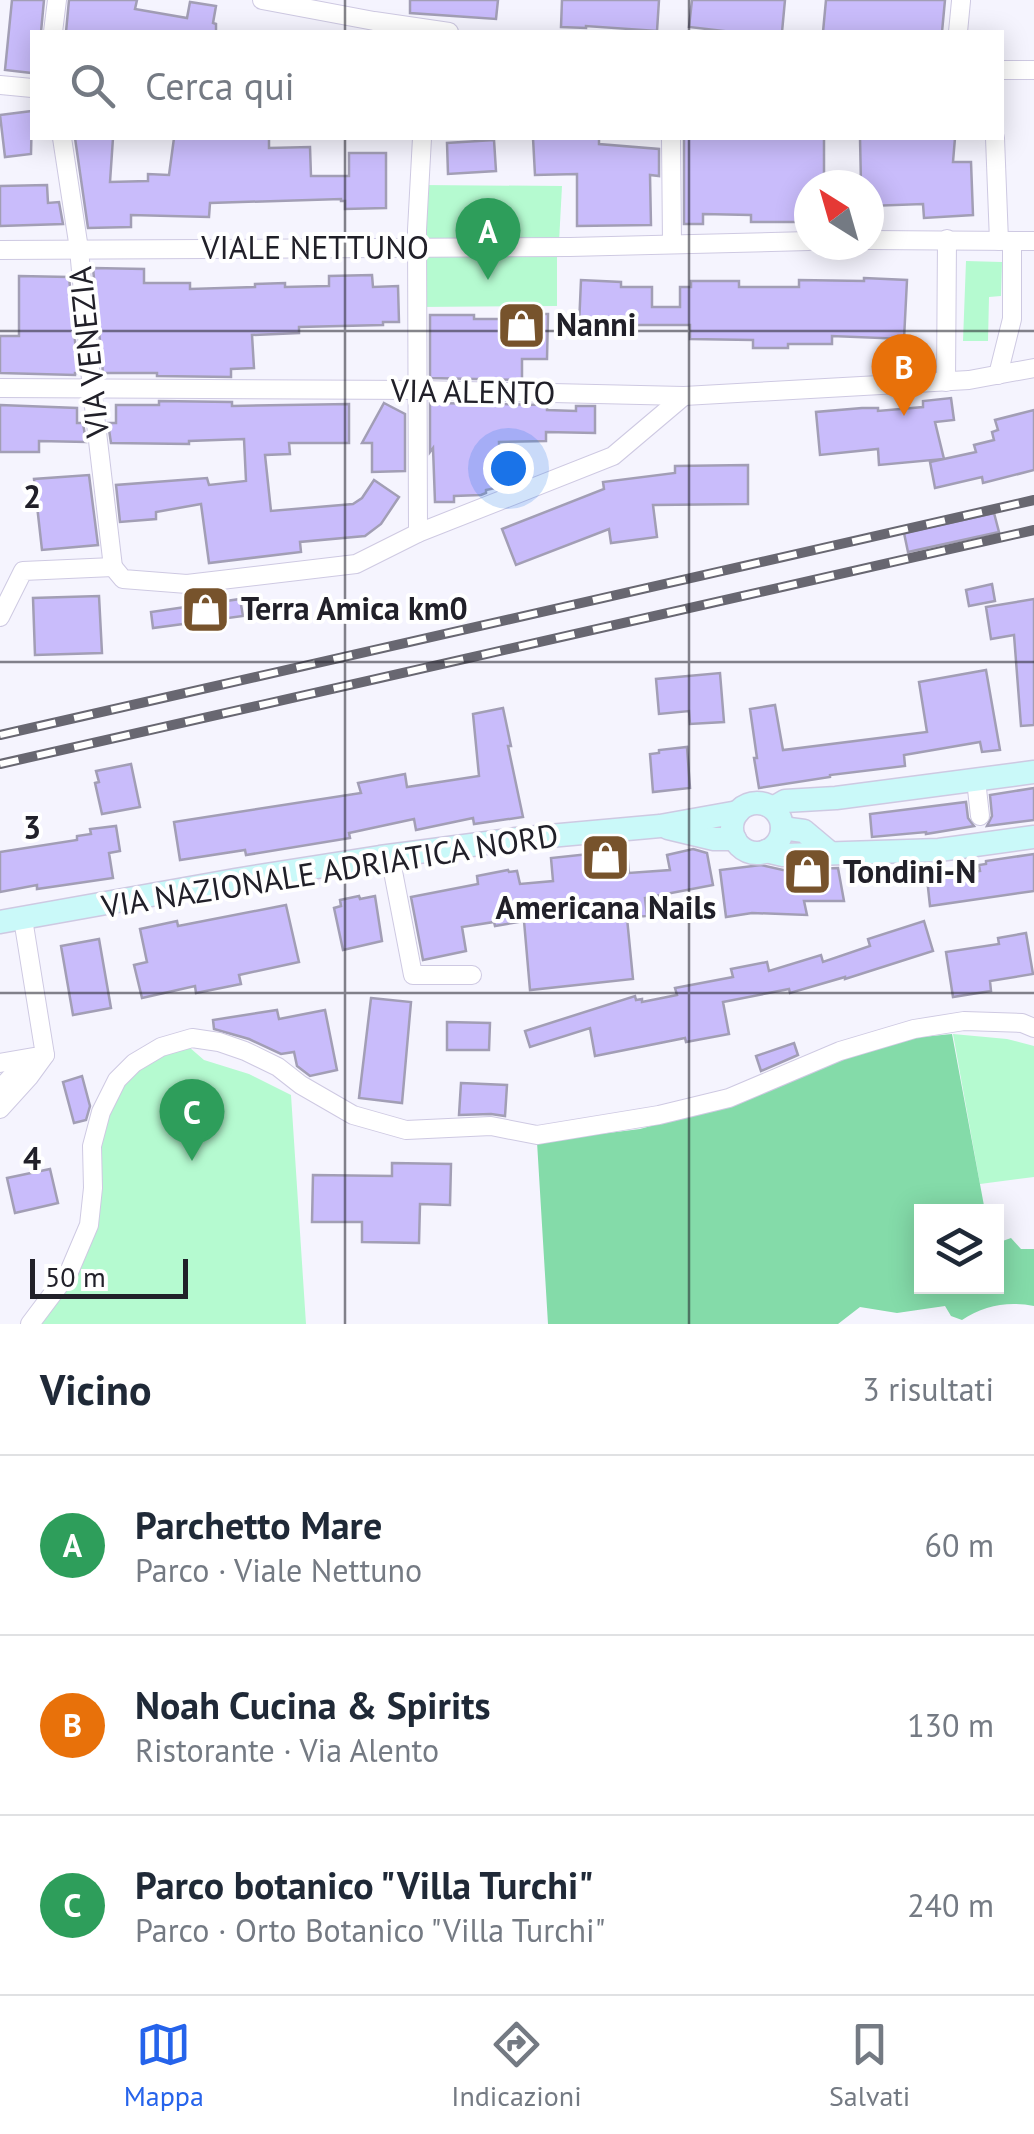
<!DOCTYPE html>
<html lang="it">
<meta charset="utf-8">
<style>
:root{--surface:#fff;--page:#f6f6f7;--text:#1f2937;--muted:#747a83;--line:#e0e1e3;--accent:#2563eb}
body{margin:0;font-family:"PT Sans",sans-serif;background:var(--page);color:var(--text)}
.controls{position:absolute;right:30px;bottom:30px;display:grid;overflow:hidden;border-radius:0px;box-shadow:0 5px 25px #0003}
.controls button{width:90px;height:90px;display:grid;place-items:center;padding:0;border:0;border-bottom:2px solid var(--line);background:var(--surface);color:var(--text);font:50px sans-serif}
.compass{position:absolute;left:794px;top:170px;width:90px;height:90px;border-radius:50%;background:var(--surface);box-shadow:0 5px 25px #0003;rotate:323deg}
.scale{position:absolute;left:30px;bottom:25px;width:158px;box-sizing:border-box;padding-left:10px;border:5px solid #212029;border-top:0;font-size:28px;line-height:35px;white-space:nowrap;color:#212029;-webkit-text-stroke:8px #fff;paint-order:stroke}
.you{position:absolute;left:508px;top:468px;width:35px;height:35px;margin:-25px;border:8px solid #fff;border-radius:50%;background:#1a73e8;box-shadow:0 0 0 15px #1a73e833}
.badge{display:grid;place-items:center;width:65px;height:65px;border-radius:50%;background:var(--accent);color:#fff;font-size:32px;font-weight:700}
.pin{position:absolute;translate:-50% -82px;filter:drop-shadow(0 2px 5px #0008)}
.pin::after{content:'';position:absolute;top:52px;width:35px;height:30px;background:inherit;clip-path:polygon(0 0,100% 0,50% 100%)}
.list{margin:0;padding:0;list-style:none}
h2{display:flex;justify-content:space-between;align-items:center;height:130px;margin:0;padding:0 40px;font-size:42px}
h2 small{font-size:32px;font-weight:400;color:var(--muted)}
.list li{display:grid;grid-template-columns:65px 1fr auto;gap:30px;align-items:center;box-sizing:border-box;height:180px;padding:0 40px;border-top:2px solid var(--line)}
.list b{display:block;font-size:38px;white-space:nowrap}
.list p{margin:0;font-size:32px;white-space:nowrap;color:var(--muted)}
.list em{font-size:32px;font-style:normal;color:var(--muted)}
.icon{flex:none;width:55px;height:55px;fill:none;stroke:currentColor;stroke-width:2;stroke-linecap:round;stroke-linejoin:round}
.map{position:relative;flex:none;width:1034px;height:1324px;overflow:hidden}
.search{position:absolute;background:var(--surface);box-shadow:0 5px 25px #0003;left:30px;right:30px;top:30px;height:110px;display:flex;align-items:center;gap:25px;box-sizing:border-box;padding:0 35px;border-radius:0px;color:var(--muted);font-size:38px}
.sheet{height:670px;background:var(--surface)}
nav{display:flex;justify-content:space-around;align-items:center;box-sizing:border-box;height:140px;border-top:2px solid var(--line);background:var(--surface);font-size:28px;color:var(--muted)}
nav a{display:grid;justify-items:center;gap:5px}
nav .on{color:var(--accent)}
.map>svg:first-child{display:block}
.green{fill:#b5fad0}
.forest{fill:#84dba9}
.building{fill:#c9bcfb;stroke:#a29eb5;stroke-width:2.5}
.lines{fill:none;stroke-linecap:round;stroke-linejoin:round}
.street-casing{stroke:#cec9e2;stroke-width:20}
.secondary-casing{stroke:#cec9e2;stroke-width:25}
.street{stroke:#fff;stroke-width:18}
.secondary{stroke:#caf9f9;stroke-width:22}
.rail-casing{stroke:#686771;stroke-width:10}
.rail{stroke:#fff;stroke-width:6;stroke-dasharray:19;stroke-linecap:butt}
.grid{fill:none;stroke:#212029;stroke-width:2.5;stroke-opacity:0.55}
.labels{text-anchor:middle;stroke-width:8;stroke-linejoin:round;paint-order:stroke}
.street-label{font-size:32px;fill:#212029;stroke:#fff}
.poi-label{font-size:32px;font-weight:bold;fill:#212029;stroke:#fff;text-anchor:start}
.grid-label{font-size:32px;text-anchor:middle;font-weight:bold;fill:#212029;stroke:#fff;stroke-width:8;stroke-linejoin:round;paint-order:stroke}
</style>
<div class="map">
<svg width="1034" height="1324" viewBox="0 0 1034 1324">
<rect width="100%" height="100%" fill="#f5f4fe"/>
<!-- green -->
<g class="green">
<path d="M423,185L562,186L559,242L421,244Z"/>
<path d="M557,253V306L420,307V254Z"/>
<path d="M966,261L1002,262L1001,296L989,297L988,341H963Z"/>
<path d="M953,1034L1007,1039L1034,1046V1177L980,1184Z"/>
<path d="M182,1041L204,1060L249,1074L291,1095L306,1324H24L64,1268L83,1228L109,1084Z"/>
</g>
<!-- forest -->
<path class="forest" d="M952,1034L985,1211L922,1212V1286H996L997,1243L1011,1238L1021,1249H1034V1306C1008,1301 984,1305 962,1320L951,1316L945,1306L897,1313L860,1307L838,1324H548L537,1142L640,1129L706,1111L830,1064L912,1038Z"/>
<!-- building -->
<g class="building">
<path d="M12,0H44L41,32H32V73L5,70Z"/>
<path d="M69,0H137L135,9L187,18L190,2L216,6L213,23L216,24V32H66Z"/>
<path d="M410,0H498L496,19L410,13Z"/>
<path d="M562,0H659L657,31L586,26V28L561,27Z"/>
<path d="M692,0H785L782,32H732L689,27Z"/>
<path d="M826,0H945L942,32H823Z"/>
<path d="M32,111L31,154L5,157L0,115Z"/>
<path d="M75,138H113L110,182L148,181V174L169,175L174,138H269V148L310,147L311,176H349V153H386V208L345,209V201H341V199L210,203L209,217L131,215V227L88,228Z"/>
<path d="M533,138H599V144L659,149V176L650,175L651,225L577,226V174L535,175Z"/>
<path d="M684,138H824V185H809V222H751V215L703,214V224H684Z"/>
<path d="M860,138H955L953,162H971L973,215L924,218L923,204L869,206V185H861Z"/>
<path d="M494,140L496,171L448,174L447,143Z"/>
<path d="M47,185L48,203L59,202L63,224L0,226V186Z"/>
<path d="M93,268L144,269V283H190V289L255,287V284L285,283V287L329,286V276L372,275L373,287L398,286L399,322H383V325L299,327V333L252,335L254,368L231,369V377L157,376V373H103Z"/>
<path d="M19,276L69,277L78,373H75V375L0,373V336H19Z"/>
<path d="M864,278L907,280L904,339L832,336V344H788V348H753V340L690,339V325H619V328L579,326L581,280L621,282V287H652V307H680V287H691V281H739V287H799V280L864,281Z"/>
<path d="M522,314H548L547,359H522V380L430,378V315H474V319H522Z"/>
<path d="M951,398L954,420L935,422L944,459L879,465L878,449L820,455L816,412L862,408H878V411L923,407V401Z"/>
<path d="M159,401L232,402V406L349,404V443H289L290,454L265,455L271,511L353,504L362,498L374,480L399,497L381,524L365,536L300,542L301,552L209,563L201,504L156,512V519L120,522L116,485L207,478L209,485L246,481L244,439L189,441V444L111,443L108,423H116V405H159Z"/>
<path d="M384,403L405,414V471L372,472V443H362Z"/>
<path d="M430,403L547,405V410L576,411V406H595V433L546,432V441L499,442L500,487L486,490V493L481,495L454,496V502H435L433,448L430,452Z"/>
<path d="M0,405L77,408V423H83L86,442L39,441V452H0Z"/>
<path d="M1034,410V470L983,483L982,477L935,488L930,462L976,452L974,445L994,440L992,432L998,430L995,420Z"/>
<path d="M748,465V504L653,505L657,537L611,543L609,529L516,565L502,529L604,489L603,482L675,473V466Z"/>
<path d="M89,475L98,545L42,550L34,479Z"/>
<path d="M994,513L999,532L908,552L904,533Z"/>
<path d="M992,584L995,601L969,606L966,590Z"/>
<path d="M99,596L102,653L35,655L33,598Z"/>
<path d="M240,599L243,616L153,628L151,612Z"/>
<path d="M1034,599V725L1021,726L1014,635L991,639L986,607Z"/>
<path d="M986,670L1000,750L982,752L980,742L904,755L905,766L830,775V777L759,788L754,758H757L750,709L775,705L783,750L927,732L919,682Z"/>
<path d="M720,673L724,722L690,724L689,711L659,714L656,679Z"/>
<path d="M503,708L511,746H508L523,817L474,824L473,818L416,830L414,819L349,833L350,838L246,855L245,850L180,860L174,822L361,793L358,783L405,774L407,787L479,776L473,714Z"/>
<path d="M687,747L690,788L653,792L650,754L659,753V750Z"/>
<path d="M131,764L140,807L102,814L95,783L99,782L96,771Z"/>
<path d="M1034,788V820L987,826L992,816L990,795Z"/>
<path d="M966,802L968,818L974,826L926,834V832L872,837L870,814Z"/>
<path d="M116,826L120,851L109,853L113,878L37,889V885L0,892V852L77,840V836L91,834L90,829Z"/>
<path d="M693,849L707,853L713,885L645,898L647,916L627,918L633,979L530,990L524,921L495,926L494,922L462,927L466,951L423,960L411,897L478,884L477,876L508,870L509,872L517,871L520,884L553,881L551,858L627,850L629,873L670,870L667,855Z"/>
<path d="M1034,854V891L930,906L927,878L980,871L979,865L986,864V861Z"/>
<path d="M761,865L783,870L838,868L844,901H804L807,915L752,913L726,917L720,870Z"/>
<path d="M359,896L360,899L375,896L382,941L343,950L334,908L341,906L340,900Z"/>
<path d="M286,905L299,962L239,975L241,984L196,993L195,986L142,998L134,965L147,962L140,929L177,921L178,926Z"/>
<path d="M924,921L933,951L845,979V977L790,993L789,989L723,1002L729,1034L686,1042L685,1038L595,1056L590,1028L530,1047L525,1031L635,996L636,1000L642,999V1002L677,995L675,988L733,977L731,969L767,962L769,971L821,955L823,962L870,946L868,939Z"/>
<path d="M1026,933L1033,974L990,981L991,991L953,997L946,952L999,944L998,938Z"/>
<path d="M99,939L111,1008L73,1015L61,946Z"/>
<path d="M371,998L411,1002L402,1103L359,1098Z"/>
<path d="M277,1010L279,1019L325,1010L337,1070L310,1076L297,1066L294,1052L281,1054L249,1039L214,1029L213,1020Z"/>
<path d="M447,1022L490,1023L489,1050H447Z"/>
<path d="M794,1043L798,1055L761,1071L756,1056Z"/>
<path d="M82,1076L90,1106L86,1120L74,1123L63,1082Z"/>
<path d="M461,1083L507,1085L505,1116L491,1114L459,1115Z"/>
<path d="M392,1163L451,1164L450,1205L420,1204L419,1243L362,1242V1222H312L313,1175L392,1176Z"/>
<path d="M50,1169L58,1203L15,1213L7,1178Z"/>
</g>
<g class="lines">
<defs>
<g id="street">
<path d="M262,0L374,21L449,32"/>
<path d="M53,32L57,0"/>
<path d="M958,32L961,1"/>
<path d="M1002,70H1034"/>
<path d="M0,85L32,88"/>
<path d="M62,138L79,249L92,390L113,567"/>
<path d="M671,138L672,244"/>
<path d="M995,138L999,241"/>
<path d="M869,240L1034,241"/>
<path d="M0,250L570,247L809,241"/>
<path d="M998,375L1012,319V241"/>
<path d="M946,382L947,239"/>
<path d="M0,388L418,390L684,396L969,380L1034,368"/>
<path d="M418,533L417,230L422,138"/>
<path d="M0,617L23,571L113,567L123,579L187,584L356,564L418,533L613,456L684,396"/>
<path d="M976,780L980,816"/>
<path d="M390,856L413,975H472"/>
<path d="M0,1063L45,1055L23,919"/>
<path d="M0,1089L13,1075L36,1061"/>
<path d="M0,1109L29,1077L45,1055"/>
<path d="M30,1324L69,1272L89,1225L93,1188L92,1146L101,1112L117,1080L134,1063L161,1047L192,1038L219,1042L245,1051L278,1067L301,1085L353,1115L406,1130L491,1126L537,1135L659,1115L729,1098L840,1051L914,1029L964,1021L1022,1023L1034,1028"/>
</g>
<g id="secondary">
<circle cx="757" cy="828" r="25"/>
<path d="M773,808L785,801L836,798L1034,772"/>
<path d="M668,828L714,839H735"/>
<path d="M782,828L804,831L829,852"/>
<path d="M766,851L783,855L939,850L1034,837"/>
<path d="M0,922L235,880L380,857L516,839L660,826L738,812"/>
</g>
</defs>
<!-- street casing -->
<use href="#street" class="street-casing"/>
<!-- secondary casing -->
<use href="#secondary" class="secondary-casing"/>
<!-- street -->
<use href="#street" class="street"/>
<!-- secondary -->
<use href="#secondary" class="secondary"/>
<defs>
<g id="rail">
<path d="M0,735L1034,500"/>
<path d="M0,764L1034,530"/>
</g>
</defs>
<!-- rail casing -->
<use href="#rail" class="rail-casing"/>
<!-- rail -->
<use href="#rail" class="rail"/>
</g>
<!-- grid -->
<path class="grid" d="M345,0V32M689,0V32M345,138V1324M689,138V1324M0,331H1034M0,662H1034M0,993H1034"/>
<!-- icons -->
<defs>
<symbol id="shop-square" viewBox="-11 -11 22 22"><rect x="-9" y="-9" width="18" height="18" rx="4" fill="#77532c" stroke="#fff"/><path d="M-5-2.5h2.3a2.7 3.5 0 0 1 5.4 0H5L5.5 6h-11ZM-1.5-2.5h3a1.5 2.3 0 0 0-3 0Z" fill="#fff"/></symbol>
</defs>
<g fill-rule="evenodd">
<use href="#shop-square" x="494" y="298" width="55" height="55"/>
<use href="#shop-square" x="178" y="582" width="55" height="55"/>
<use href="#shop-square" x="578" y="830" width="55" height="55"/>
<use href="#shop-square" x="780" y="844" width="55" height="55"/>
</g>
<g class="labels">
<!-- street labels -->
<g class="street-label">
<text x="315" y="259">VIALE NETTUNO</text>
<text transform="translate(89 352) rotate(-96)" y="11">VIA VENEZIA</text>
<text transform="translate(473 392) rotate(1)" y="11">VIA ALENTO</text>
<text transform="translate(330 871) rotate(-9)" y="11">VIA NAZIONALE ADRIATICA NORD</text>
</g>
<!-- poi labels -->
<g class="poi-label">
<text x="556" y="336">Nanni</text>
<text x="241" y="620">Terra Amica km0</text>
<text x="843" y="883">Tondini-N</text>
<text x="606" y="919" text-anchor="middle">Americana Nails</text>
</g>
</g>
<g class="grid-label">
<text x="32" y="508">2</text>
<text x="32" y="839">3</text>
<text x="32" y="1170">4</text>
</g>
</svg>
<div class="controls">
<button><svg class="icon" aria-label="layers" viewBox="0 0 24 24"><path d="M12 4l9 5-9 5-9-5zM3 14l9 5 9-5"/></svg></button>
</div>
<svg class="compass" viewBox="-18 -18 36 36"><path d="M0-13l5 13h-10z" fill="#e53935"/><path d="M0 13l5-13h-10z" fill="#747a83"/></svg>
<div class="scale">50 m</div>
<div class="you"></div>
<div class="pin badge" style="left:488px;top:280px;background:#2e9e5b">A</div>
<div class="pin badge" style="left:904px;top:416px;background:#e8710a">B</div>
<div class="pin badge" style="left:192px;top:1161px;background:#2e9e5b">C</div>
<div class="search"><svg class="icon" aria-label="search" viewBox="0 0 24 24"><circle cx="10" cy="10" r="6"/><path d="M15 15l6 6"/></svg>Cerca qui</div>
</div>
<section class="sheet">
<h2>Vicino<small>3 risultati</small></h2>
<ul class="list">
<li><span class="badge" style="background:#2e9e5b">A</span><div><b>Parchetto Mare</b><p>Parco · Viale Nettuno</p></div><em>60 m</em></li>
<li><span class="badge" style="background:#e8710a">B</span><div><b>Noah Cucina &amp; Spirits</b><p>Ristorante · Via Alento</p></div><em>130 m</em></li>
<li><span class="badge" style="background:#2e9e5b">C</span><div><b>Parco botanico &quot;Villa Turchi&quot;</b><p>Parco · Orto Botanico &quot;Villa Turchi&quot;</p></div><em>240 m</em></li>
</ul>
</section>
<nav>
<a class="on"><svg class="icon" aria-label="map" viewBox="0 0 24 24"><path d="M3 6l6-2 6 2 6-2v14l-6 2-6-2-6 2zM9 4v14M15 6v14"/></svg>Mappa</a>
<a><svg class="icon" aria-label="directions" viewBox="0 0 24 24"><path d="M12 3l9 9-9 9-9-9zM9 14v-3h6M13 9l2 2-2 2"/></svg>Indicazioni</a>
<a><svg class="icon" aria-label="saved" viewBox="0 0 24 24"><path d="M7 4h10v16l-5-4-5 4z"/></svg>Salvati</a>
</nav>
